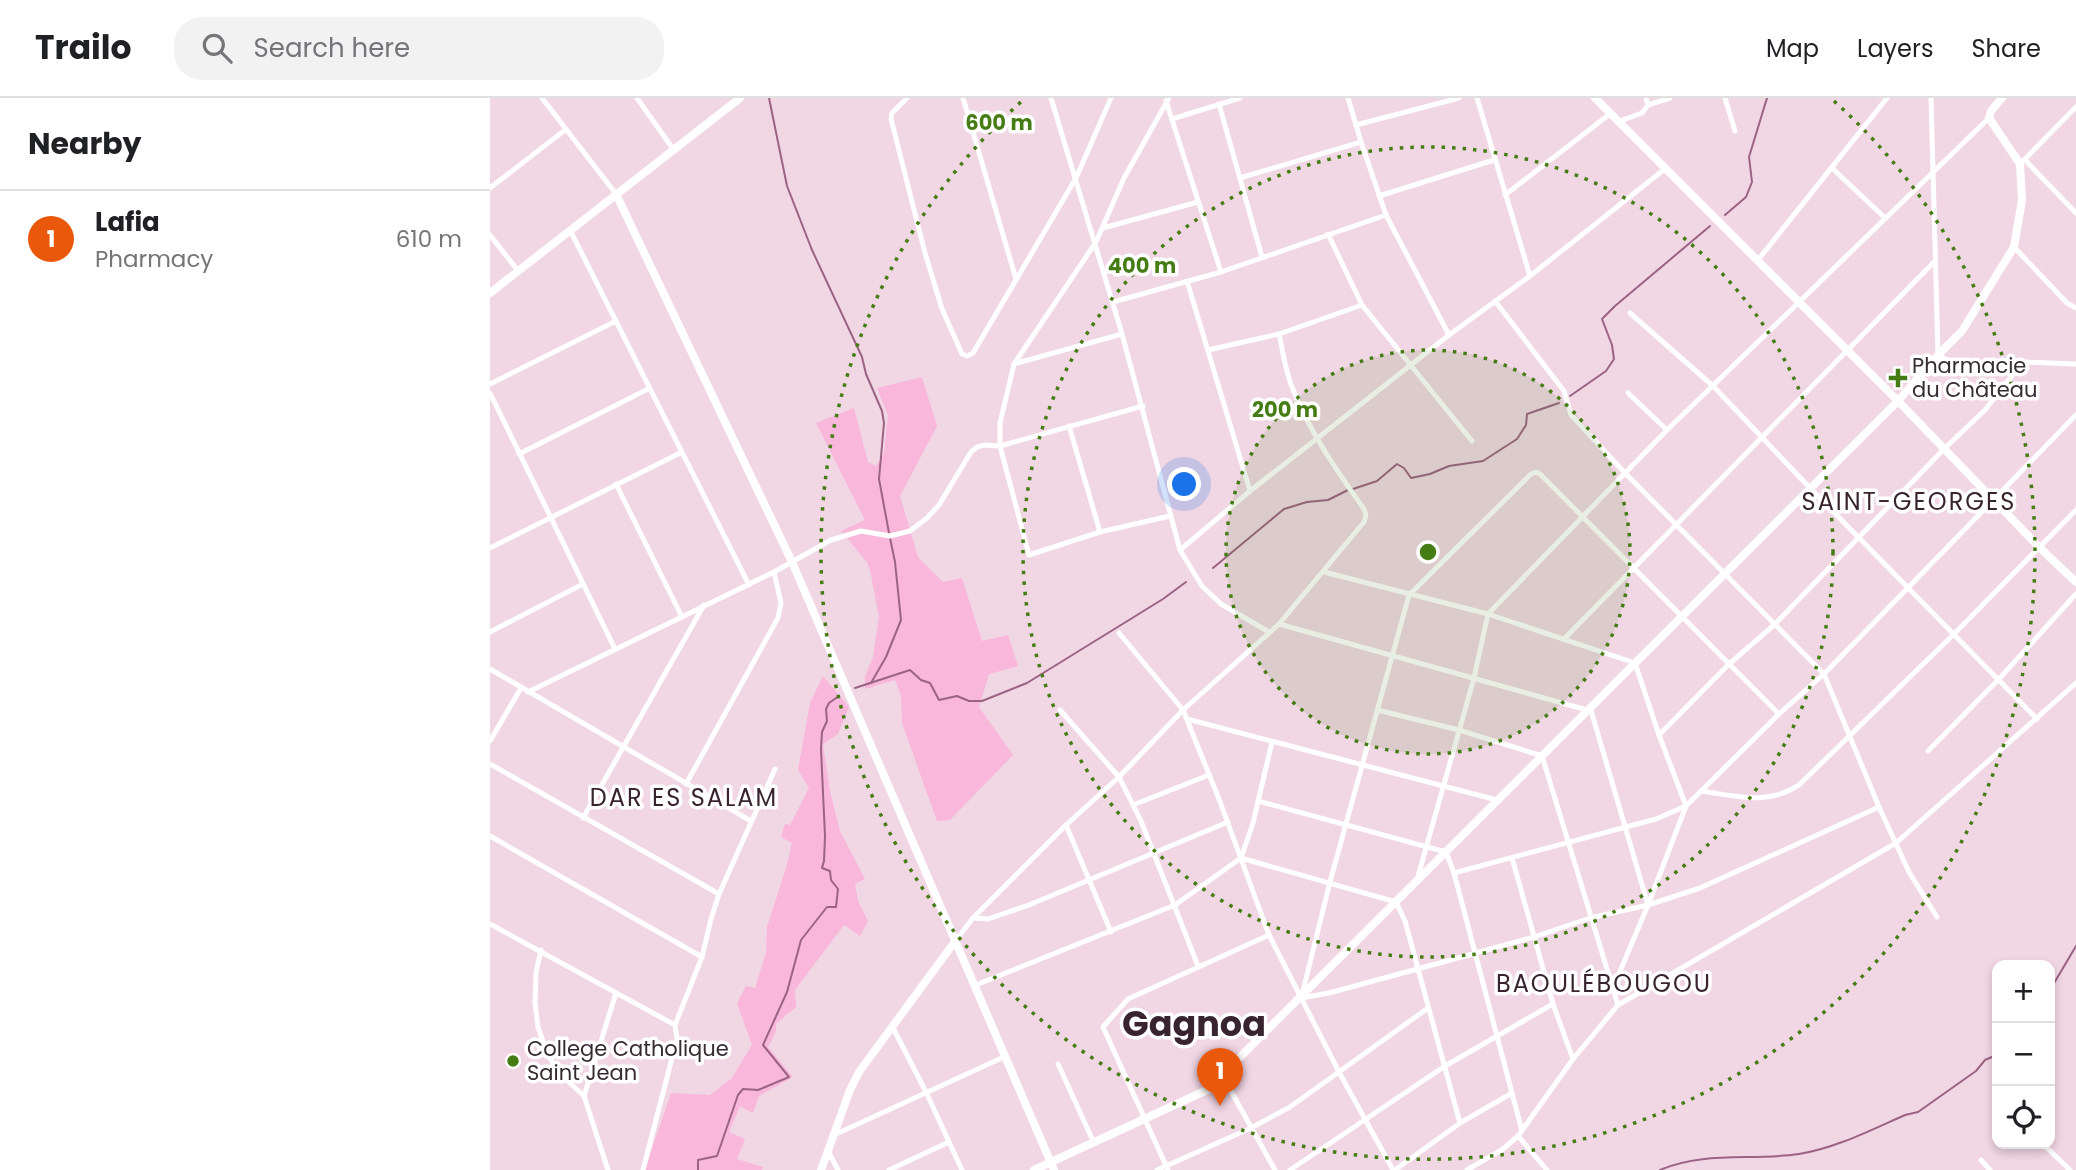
<!DOCTYPE html>
<meta charset="utf-8">
<style>
:root{--surface:#fff;--page:#f2f2f2;--text:#202124;--muted:#757577;--line:#e0e0e0;--accent:#ea580c}
body{margin:0;font-family:Poppins,sans-serif;background:var(--page);color:var(--text)}
.controls{position:absolute;right:21px;bottom:21px;display:grid;overflow:hidden;border-radius:14px;box-shadow:0 4px 10px #0003}
.controls button{width:63px;height:63px;display:grid;place-items:center;padding:0;border:0;border-bottom:2px solid var(--line);background:var(--surface);color:var(--text);font:35px sans-serif}
.you{position:absolute;left:695px;top:387px;width:24px;height:24px;margin:-18px;border:5px solid #fff;border-radius:50%;background:#1a73e8;box-shadow:0 0 0 10px #1a73e833}
.badge{display:grid;place-items:center;width:46px;height:46px;border-radius:50%;background:var(--accent);color:#fff;font-size:23px;font-weight:700}
.pin{position:absolute;translate:-50% -58px;filter:drop-shadow(0 2px 4px #0008)}
.pin::after{content:'';position:absolute;top:37px;width:24px;height:21px;background:inherit;clip-path:polygon(0 0,100% 0,50% 100%)}
.list{margin:0;padding:0;list-style:none}
h2{display:flex;justify-content:space-between;align-items:center;height:91px;margin:0;padding:0 28px;font-size:30px}
h2 small{font-size:23px;font-weight:400;color:var(--muted)}
.list li{display:grid;grid-template-columns:46px 1fr auto;gap:21px;align-items:center;box-sizing:border-box;height:98px;padding:0 28px;border-top:2px solid var(--line)}
.list b{display:block;font-size:26px;white-space:nowrap}
.list p{margin:0;font-size:23px;white-space:nowrap;color:var(--muted)}
.list em{font-size:23px;font-style:normal;color:var(--muted)}
.icon{flex:none;width:38px;height:38px;fill:none;stroke:currentColor;stroke-width:2;stroke-linecap:round;stroke-linejoin:round}
.map{position:relative;flex:none;width:1586px;height:1072px;overflow:hidden}
header{display:flex;align-items:center;gap:42px;box-sizing:border-box;height:98px;padding:0 35px;background:var(--surface);border-bottom:2px solid var(--line)}
header strong{font-size:33px}
nav{display:flex;gap:38px;margin-inline-start:auto;font-size:24px}
.search{width:490px;height:63px;background:var(--page);display:flex;align-items:center;gap:18px;box-sizing:border-box;padding:0 24px;border-radius:28px;color:var(--muted);font-size:26px}
main{display:flex}
aside{flex:1;background:var(--surface)}
.map>svg:first-child{display:block}
.green{fill:#f8b7db}
.lines{fill:none;stroke-linecap:round;stroke-linejoin:round}
.stream{stroke:#9b6384;stroke-width:2}
.street{stroke:#fff;stroke-width:5}
.secondary{stroke:#fff;stroke-width:8}
.ring{fill:none;stroke:#457d14;stroke-width:3.5;stroke-dasharray:3.5 7}
.poi-dot{fill:#457d14;stroke:#fff;stroke-width:2.5}
.labels{text-anchor:middle;stroke-width:7;stroke-linejoin:round;paint-order:stroke}
.poi-label{font-size:21px;fill:#352b31;stroke:#fff;text-anchor:start}
.quarter-label{font-size:24px;letter-spacing:2px;fill:#38242f;stroke:#fff}
.town-label{font-size:35px;font-weight:bold;fill:#38242f;stroke:#fff}
.centre{fill:#457d14;stroke:#fff;stroke-width:3.5}
.ring-label{font-size:21px;text-anchor:middle;font-weight:bold;fill:#457d14;stroke:#fff;stroke-width:7;stroke-linejoin:round;paint-order:stroke}
</style>
<header>
<strong>Trailo</strong>
<div class="search"><svg class="icon" aria-label="search" viewBox="0 0 24 24"><circle cx="10" cy="10" r="6"/><path d="M15 15l6 6"/></svg>Search here</div>
<nav><a>Map</a><a>Layers</a><a>Share</a></nav>
</header>
<main>
<aside>
<h2>Nearby<small></small></h2>
<ul class="list">
<li><span class="badge">1</span><div><b>Lafia</b><p>Pharmacy</p></div><em>610 m</em></li>
</ul>
</aside>
<div class="map">
<svg width="1586" height="1072" viewBox="0 0 1586 1072">
<rect width="100%" height="100%" fill="#f1d6e4"/>
<!-- green -->
<g class="green">
<path d="M432,279L447,328L410,398L428,459L453,484L472,480L492,543L518,537L528,568L499,576L489,609L523,657L460,722L447,723L412,625L411,598L405,582L375,591V579L383,559L389,519L380,472L377,464L351,433L375,422L326,325L364,310L378,364L386,368L394,355L398,317L387,290Z"/>
<path d="M333,578L359,609L348,636L333,646L340,693L350,733L375,781L365,786L368,803L378,823L370,838L354,827L305,892L306,909L286,926V934L278,949L303,979L269,998L263,1015L250,1008L239,1034L255,1041L247,1061L273,1069L272,1072H155L181,995L220,997L241,981L262,947L247,905L256,888L265,890L276,855L277,829L297,767L302,745L291,739L295,726L300,727L319,690L308,672L320,605Z"/>
</g>
<g class="lines">
<!-- stream -->
<g class="stream">
<path d="M279,0L297,88L322,152L372,259L376,276L392,313L394,325L389,381L399,435"/>
<path d="M1235,117L1256,99L1262,84L1259,59L1277,0"/>
<path d="M1080,298L1116,273L1124,261L1122,247L1112,221L1125,208L1220,128"/>
<path d="M863,391L887,383L907,366L914,370L921,380L940,376L959,368L993,363L1027,341L1036,327L1037,316L1069,305"/>
<path d="M723,470L794,411L817,404L838,402L858,392"/>
<path d="M381,585L396,559L411,522L405,464L400,440"/>
<path d="M365,590L420,572L431,582L440,585L449,602L467,598L479,603H492L537,585L673,501L696,484"/>
<path d="M1560,892L1586,848"/>
<path d="M208,1072V1062L227,1058L248,997L253,991L268,992L299,979L273,947L297,894L311,842L337,809H346L348,791L341,782L340,773L332,770L334,763L335,738L331,651L332,634L337,623L336,611L339,605L349,598"/>
<path d="M1170,1072C1214,1053 1262,1063 1309,1056C1346,1050 1381,1032 1415,1017L1428,1014L1486,973L1495,962L1502,959L1507,953"/>
</g>
<!-- street -->
<g class="street">
<path d="M52,0L126,96"/>
<path d="M147,0L183,51"/>
<path d="M417,0L402,15L401,21L435,155L452,211L472,256L477,258L483,255L586,80L621,0"/>
<path d="M473,0L526,181"/>
<path d="M561,0L632,236L690,452L712,488L731,506L779,534"/>
<path d="M679,0L634,80L606,144L524,266L510,325V348L539,457L610,434L680,418"/>
<path d="M858,0L871,44L896,117L959,237"/>
<path d="M987,0L1040,178"/>
<path d="M1235,0L1245,33"/>
<path d="M1441,0L1448,257L1468,268L1533,264L1586,266"/>
<path d="M676,3L731,174"/>
<path d="M729,6L772,159"/>
<path d="M1158,7L1180,0"/>
<path d="M682,21L750,0"/>
<path d="M1130,23L1152,15L1158,7L1156,0"/>
<path d="M866,27L969,0"/>
<path d="M1535,62L1586,115"/>
<path d="M1530,66L1586,9"/>
<path d="M1342,70L1395,120"/>
<path d="M750,80L871,44"/>
<path d="M0,90L75,32"/>
<path d="M1015,97L1121,15"/>
<path d="M889,98L1004,62"/>
<path d="M613,130L708,104"/>
<path d="M80,132L259,487"/>
<path d="M838,136L872,207L982,343"/>
<path d="M0,137L29,174"/>
<path d="M1524,149L1577,205L1586,210"/>
<path d="M1268,162L1397,0"/>
<path d="M697,183L760,393"/>
<path d="M1005,203L1074,293L1081,317L1135,375L1334,576L1389,709L1419,774L1447,819"/>
<path d="M623,204L731,174L896,117"/>
<path d="M1140,215L1223,288L1320,390L1547,621"/>
<path d="M718,252L789,236L872,207"/>
<path d="M524,266L632,236"/>
<path d="M0,286L126,223"/>
<path d="M0,295L125,551"/>
<path d="M1138,295L1177,332"/>
<path d="M579,328L610,434"/>
<path d="M29,356L160,290"/>
<path d="M126,386L192,519"/>
<path d="M0,450L192,354"/>
<path d="M690,452L760,393L959,237L1040,178L1176,70"/>
<path d="M834,474L998,516L1145,565L1169,637L1196,708L1158,807L1123,890"/>
<path d="M789,526L1097,612"/>
<path d="M0,534L93,486"/>
<path d="M629,535L693,612L729,701L779,837L849,974L903,1072"/>
<path d="M1074,541L1444,164"/>
<path d="M0,571L261,723"/>
<path d="M38,594L284,474L341,442L371,433L400,438L420,433L437,420L449,407L481,354L487,349L495,347L510,348L653,308"/>
<path d="M1100,609L1158,807"/>
<path d="M570,612L629,679L651,723L708,868"/>
<path d="M887,612L969,632L1052,658L1128,907"/>
<path d="M697,621L1007,702"/>
<path d="M1169,637L1238,567L1284,527L1455,350L1495,312L1533,264"/>
<path d="M0,643L31,590"/>
<path d="M1438,653L1509,581L1586,496"/>
<path d="M0,666L229,796"/>
<path d="M196,686L288,520L291,505L284,474"/>
<path d="M1211,693C1247,698 1277,708 1309,687L1464,536L1586,412"/>
<path d="M768,703L956,754L964,775L1032,1033"/>
<path d="M643,707L719,677"/>
<path d="M93,720L214,507"/>
<path d="M576,727L621,834"/>
<path d="M0,738L212,859"/>
<path d="M751,760L906,804L915,823L970,1025"/>
<path d="M1022,760L1063,906L1083,961"/>
<path d="M964,775L1166,721L1196,708L1289,616L1334,576L1586,317"/>
<path d="M927,782L984,580L998,516L1177,332L1499,20"/>
<path d="M483,820L498,821L539,807L738,724"/>
<path d="M0,826L185,927"/>
<path d="M466,842L483,820L576,727L629,679L693,612L789,526L874,424L876,417L874,411C847,373 819,333 802,289C795,272 793,253 789,236"/>
<path d="M51,852L46,874L45,905L48,929L56,952L67,973L94,998L118,1072"/>
<path d="M486,887L685,807L751,760L763,725L782,644"/>
<path d="M812,897L840,784L919,497L1041,376L1046,374L1050,376L1289,616"/>
<path d="M811,900L839,895L957,863L1044,839L1100,820L1158,807L1210,790L1389,709"/>
<path d="M402,928L436,994L472,1072"/>
<path d="M568,966L604,1045"/>
<path d="M732,977L785,1072"/>
<path d="M94,998L126,895"/>
<path d="M344,1037L516,958"/>
<path d="M1028,1038L1057,1072"/>
<path d="M1553,1046L1580,1072"/>
<path d="M338,1053L348,1072"/>
<path d="M1491,1062L1500,1072"/>
<path d="M153,1072L187,941L185,927L212,859L221,821L229,796L285,671"/>
<path d="M399,1072L459,1044"/>
<path d="M667,1072L761,1030L800,1009L938,910"/>
<path d="M678,1072L613,929L638,901L779,837"/>
<path d="M800,1072L955,968L1063,906"/>
<path d="M905,1072L970,1025L1022,995"/>
<path d="M977,1072L1013,1051L1028,1038L1083,961L1128,907L1406,745L1586,585"/>
</g>
<!-- secondary -->
<g class="secondary">
<path d="M1105,0L1408,303L1550,450L1586,484"/>
<path d="M126,96L302,464L564,1072"/>
<path d="M0,195L250,0"/>
<path d="M331,1072L360,992L369,974L466,842"/>
<path d="M544,1072L717,992L1408,303L1448,257L1472,233L1524,149L1532,102L1530,66L1499,20L1501,13L1512,0"/>
</g>
</g>
<!-- distance rings -->
<circle cx="938" cy="454" r="202" fill="#457d14" fill-opacity=".12"/>
<g class="ring">
<circle cx="938" cy="454" r="202"/>
<circle cx="938" cy="454" r="405"/>
<path d="M1344 3A607 607 0 1 1 532 3"/>
</g>
<!-- markers -->
<g class="poi-dot">
<path d="M1404.5 269.5h7v7h7v7h-7v7h-7v-7h-7v-7h7z"/>
<circle cx="23" cy="963" r="7"/>
</g>
<g class="labels">
<!-- poi labels -->
<g class="poi-label">
<text x="1422" y="275">Pharmacie<tspan x="1422" dy="24">du Château</tspan></text>
<text x="37" y="958">College Catholique<tspan x="37" dy="24">Saint Jean</tspan></text>
</g>
<!-- quarter labels -->
<g class="quarter-label">
<text x="1419" y="412">SAINT-GEORGES</text>
<text x="194" y="708">DAR ES SALAM</text>
<text x="1114" y="894">BAOULÉBOUGOU</text>
</g>
<!-- town labels -->
<g class="town-label">
<text x="704" y="938">Gagnoa</text>
</g>
</g>
<circle cx="938" cy="454" r="10" class="centre"/>
<g class="ring-label">
<text x="509" y="32">600 m</text>
<text x="652" y="175">400 m</text>
<text x="795" y="319">200 m</text>
</g>
</svg>
<div class="controls">
<button>+</button>
<button>−</button>
<button><svg class="icon" aria-label="locate" viewBox="0 0 24 24"><circle cx="12" cy="12" r="6"/><path d="M12 2v4M12 18v4M2 12h4M18 12h4"/></svg></button>
</div>
<div class="you"></div>
<div class="pin badge" style="left:730px;top:1008px">1</div>
</div>
</main>
